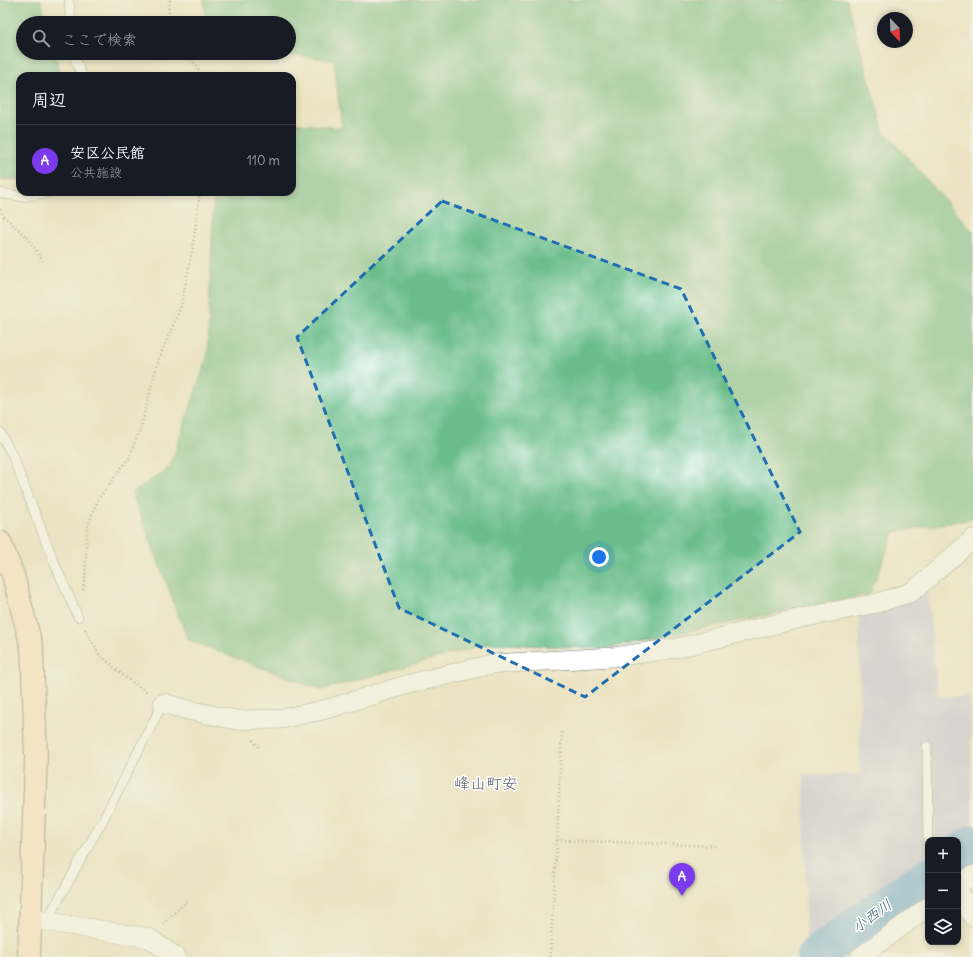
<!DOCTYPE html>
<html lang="ja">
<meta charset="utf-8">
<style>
:root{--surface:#171b24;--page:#242831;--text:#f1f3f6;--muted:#9ea1a6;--line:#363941;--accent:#7c3aed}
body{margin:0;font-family:Delius,"Klee One",sans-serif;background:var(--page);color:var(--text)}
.controls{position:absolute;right:12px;bottom:12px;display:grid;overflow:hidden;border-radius:8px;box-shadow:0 2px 6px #0003}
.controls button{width:36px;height:36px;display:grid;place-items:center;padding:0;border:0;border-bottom:1px solid var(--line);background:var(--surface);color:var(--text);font:20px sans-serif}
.compass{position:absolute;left:877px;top:12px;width:36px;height:36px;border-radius:50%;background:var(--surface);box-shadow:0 2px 6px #0003;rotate:157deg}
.you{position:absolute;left:599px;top:557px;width:14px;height:14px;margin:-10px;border:3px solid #fff;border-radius:50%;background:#1a73e8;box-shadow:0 0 0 6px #1a73e833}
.badge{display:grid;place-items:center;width:26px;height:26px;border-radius:50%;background:var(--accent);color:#fff;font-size:13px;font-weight:700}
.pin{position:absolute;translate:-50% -33px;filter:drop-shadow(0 1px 2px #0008)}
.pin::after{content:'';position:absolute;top:21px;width:14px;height:12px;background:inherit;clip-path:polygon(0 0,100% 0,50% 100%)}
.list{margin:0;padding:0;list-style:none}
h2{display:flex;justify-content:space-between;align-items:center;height:52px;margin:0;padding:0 16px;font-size:17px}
h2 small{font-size:13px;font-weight:400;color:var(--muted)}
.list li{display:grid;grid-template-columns:26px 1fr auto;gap:12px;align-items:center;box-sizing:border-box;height:72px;padding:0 16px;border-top:1px solid var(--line)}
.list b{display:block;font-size:15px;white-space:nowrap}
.list p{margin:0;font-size:13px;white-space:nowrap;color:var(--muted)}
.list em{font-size:13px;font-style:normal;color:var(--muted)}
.icon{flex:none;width:22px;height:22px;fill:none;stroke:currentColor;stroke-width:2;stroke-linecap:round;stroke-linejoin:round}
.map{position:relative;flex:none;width:973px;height:957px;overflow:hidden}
.search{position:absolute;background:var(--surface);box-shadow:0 2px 6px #0003;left:16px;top:16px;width:280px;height:44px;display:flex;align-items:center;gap:10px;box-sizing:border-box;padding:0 14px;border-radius:22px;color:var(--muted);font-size:15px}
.panel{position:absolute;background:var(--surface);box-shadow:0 2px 6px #0003;left:16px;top:72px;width:280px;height:124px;border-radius:12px}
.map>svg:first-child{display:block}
.industrial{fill:#c2c1dc}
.forest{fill:#6bbd8a;stroke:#457d5f}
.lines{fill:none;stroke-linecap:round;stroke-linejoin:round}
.river{stroke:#68a9dc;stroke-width:38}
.lane-casing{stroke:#676;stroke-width:10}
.street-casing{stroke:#676;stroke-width:20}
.secondary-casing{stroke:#676;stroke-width:24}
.path{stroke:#676;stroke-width:2.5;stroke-dasharray:1 3;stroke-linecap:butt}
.lane{stroke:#fff;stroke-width:9}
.street{stroke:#fff;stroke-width:19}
.secondary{stroke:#fee5c5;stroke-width:22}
.marked{fill:none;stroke:#1f6fb2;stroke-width:3;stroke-dasharray:8 5;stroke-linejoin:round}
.labels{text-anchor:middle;stroke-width:3;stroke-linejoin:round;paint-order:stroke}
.water-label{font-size:15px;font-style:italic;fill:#39636f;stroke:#fff}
.quarter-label{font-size:16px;fill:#5c616e;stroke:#fff}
</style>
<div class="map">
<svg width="973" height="957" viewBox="0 0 973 957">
<rect width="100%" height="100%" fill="#fff"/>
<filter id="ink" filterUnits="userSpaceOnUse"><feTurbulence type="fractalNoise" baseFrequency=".025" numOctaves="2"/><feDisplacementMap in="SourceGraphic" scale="8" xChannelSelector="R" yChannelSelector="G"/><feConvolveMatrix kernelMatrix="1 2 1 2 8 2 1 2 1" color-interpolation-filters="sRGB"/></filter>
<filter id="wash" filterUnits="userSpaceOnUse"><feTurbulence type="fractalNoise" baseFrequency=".012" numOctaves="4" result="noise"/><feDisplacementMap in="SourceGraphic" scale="16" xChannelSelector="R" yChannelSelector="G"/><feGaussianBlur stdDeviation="0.9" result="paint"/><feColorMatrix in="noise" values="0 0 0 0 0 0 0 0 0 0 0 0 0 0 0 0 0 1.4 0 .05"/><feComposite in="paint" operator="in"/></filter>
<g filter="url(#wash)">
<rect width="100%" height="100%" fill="#ebe3c3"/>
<!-- industrial -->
<path class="industrial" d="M927,589L938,697L970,696L973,834L958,844V840H928V865L806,951L804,774H860L859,613Z"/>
<!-- forest -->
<g class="forest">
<path d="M0,0H41L47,23H23V53H55L61,76H20V180L0,179Z"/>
<path d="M204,0H847L883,130L973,232V519L894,532L870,594L603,649L491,643L321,690L188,640L132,493L170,467L207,358L214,192H292V123L342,128L334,60L273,53H289V23H206Z"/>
</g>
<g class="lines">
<!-- river -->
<g class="river">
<path d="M958,855L973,844"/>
<path d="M815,957L849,931L928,876"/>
</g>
</g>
</g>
<g filter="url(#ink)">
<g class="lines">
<defs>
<g id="lane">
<path d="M69,0L71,23"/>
<path d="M73,53L82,76"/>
<path d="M0,193L24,197L49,192"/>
<path d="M0,432L13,457L54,562L78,617"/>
<path d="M927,746L928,850"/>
<path d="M47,920L104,818L163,703"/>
</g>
<g id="street">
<path d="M163,703L188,710L236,720L281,719L327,709L409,684L492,664L613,657L677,648L797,619L877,603L912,592L973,539"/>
<path d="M958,885L973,875"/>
<path d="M958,890L973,917"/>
<path d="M31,919L149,938L176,957"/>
<path d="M860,957L928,907"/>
</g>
<path id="secondary" d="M0,542L13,575L32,648L36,756L29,957"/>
</defs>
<!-- lane casing -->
<use href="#lane" class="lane-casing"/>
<!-- street casing -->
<use href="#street" class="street-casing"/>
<!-- secondary casing -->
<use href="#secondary" class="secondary-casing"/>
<!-- path -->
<g class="path">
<path d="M170,0L168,9L171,23"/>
<path d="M186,53L197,66L200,76"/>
<path d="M0,209L2,215L29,239L43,261"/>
<path d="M83,590L85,581L87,529L97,501L129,458L141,427L158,361L181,306L193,246L200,192"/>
<path d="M85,629L99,654L126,678L147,692"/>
<path d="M253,740L260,749"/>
<path d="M557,840L717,846"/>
<path d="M163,924L189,899"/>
<path d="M550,957L557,840L562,732"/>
</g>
<!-- lane -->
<use href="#lane" class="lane"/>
<!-- street -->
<use href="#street" class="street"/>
<!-- secondary -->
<use href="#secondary" class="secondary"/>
</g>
</g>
<!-- marked area -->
<path d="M0 0H973V957H0ZM442,201L681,289L800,532L585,697L399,608L297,337Z" fill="#ebe3c3" fill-opacity=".55" fill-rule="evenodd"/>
<path class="marked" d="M442,201L681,289L800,532L585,697L399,608L297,337Z"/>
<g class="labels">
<!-- water labels -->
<g class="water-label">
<text transform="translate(872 916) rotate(-36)" y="5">小西川</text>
</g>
<!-- quarter labels -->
<g class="quarter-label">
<text x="486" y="789">峰山町安</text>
</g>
</g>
</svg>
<div class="controls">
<button>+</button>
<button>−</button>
<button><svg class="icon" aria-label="layers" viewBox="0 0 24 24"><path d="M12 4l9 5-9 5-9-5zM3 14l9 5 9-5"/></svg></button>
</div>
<svg class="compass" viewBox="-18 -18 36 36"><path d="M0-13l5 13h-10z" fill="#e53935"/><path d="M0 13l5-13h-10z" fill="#9ea1a6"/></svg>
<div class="you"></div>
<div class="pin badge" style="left:682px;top:896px">A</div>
<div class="search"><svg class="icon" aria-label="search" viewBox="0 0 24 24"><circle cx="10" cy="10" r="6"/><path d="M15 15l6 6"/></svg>ここで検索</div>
<section class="panel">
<h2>周辺<small></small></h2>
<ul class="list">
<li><span class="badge">A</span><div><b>安区公民館</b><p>公共施設</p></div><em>110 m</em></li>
</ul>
</section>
</div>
